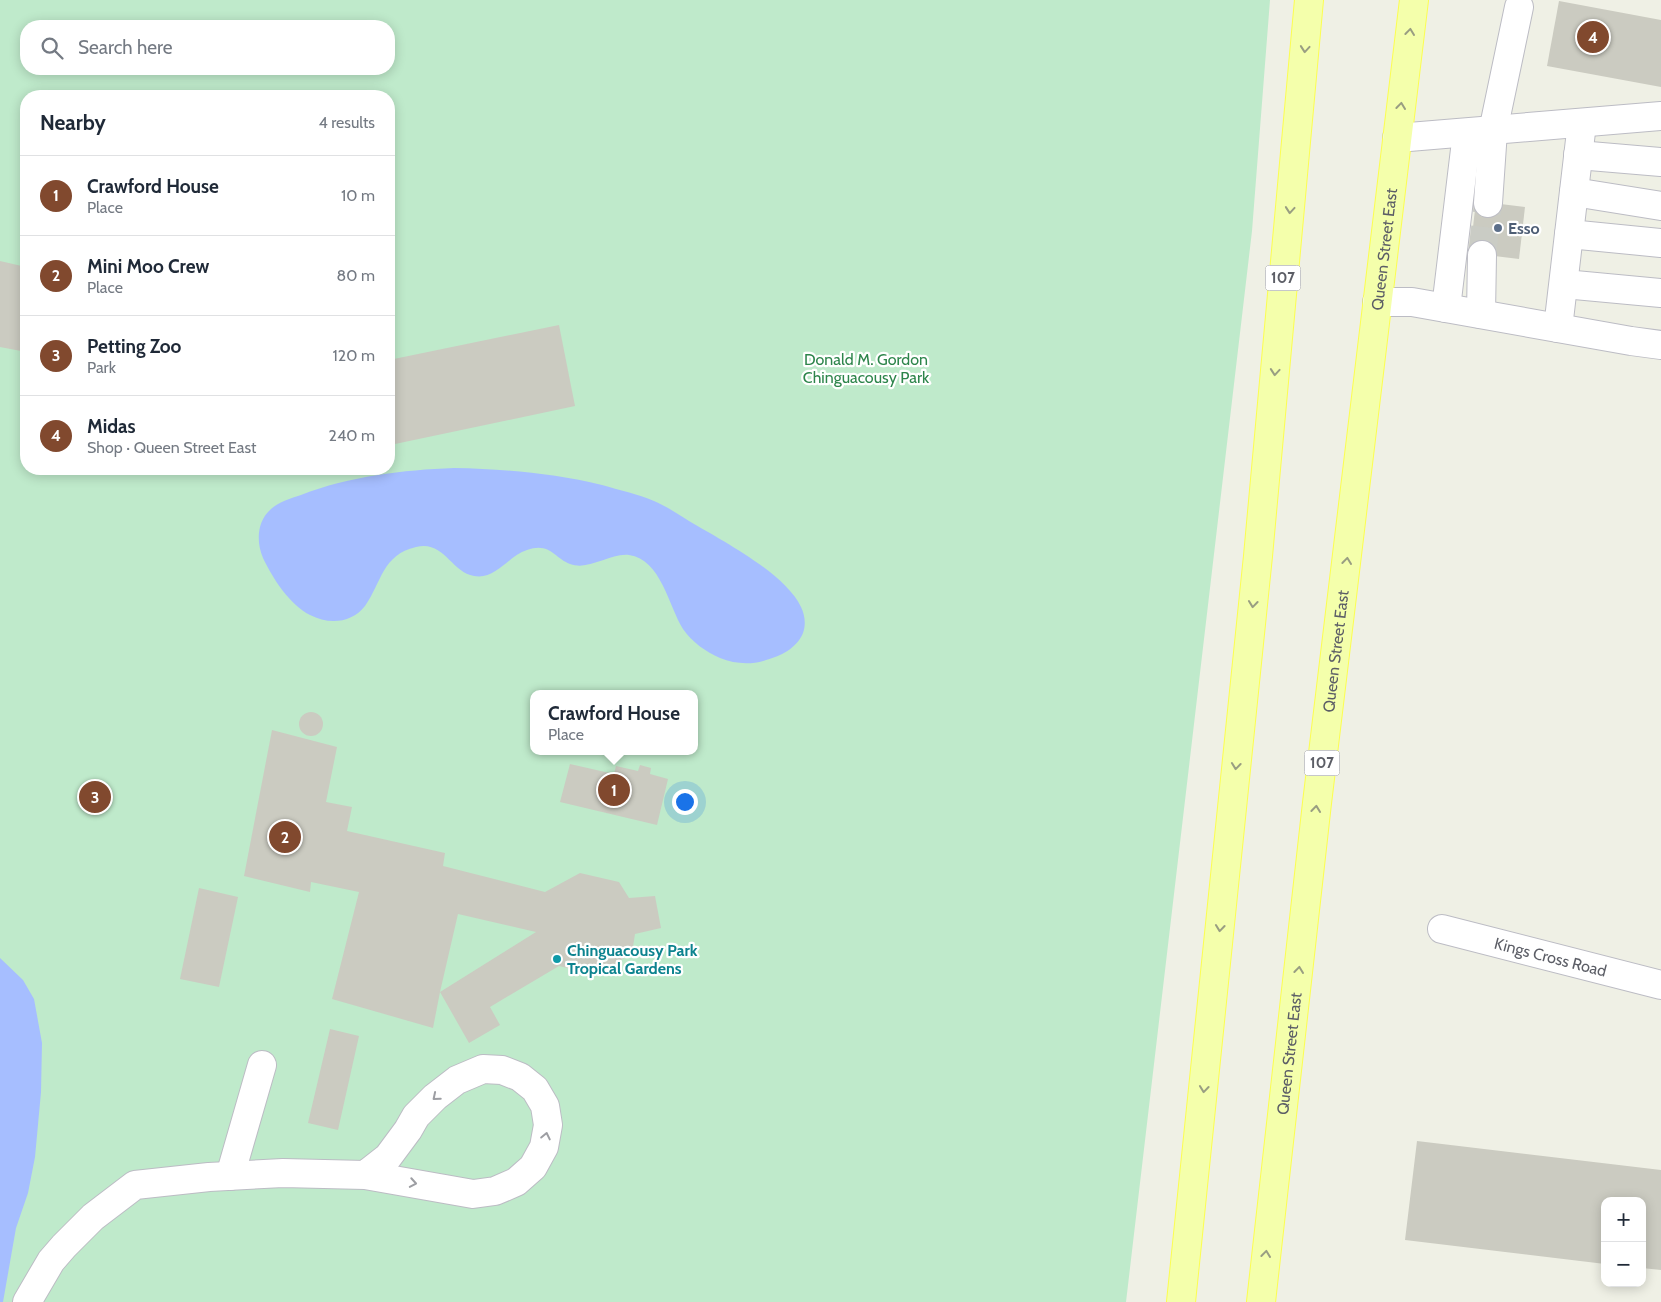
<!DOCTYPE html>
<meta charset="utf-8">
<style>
:root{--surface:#fff;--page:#f2f2f3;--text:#1f2937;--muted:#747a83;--line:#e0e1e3;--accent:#81492e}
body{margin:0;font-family:Cabin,sans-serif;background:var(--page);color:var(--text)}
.controls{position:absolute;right:15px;bottom:15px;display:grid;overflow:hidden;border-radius:10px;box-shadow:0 2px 12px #0003}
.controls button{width:45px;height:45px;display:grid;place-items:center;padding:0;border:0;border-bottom:1px solid var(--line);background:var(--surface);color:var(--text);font:25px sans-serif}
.you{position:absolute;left:684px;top:801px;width:18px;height:18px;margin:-12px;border:4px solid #fff;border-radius:50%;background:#1a73e8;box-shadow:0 0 0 8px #1a73e833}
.badge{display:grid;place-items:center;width:32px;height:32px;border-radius:50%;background:var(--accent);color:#fff;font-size:16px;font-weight:700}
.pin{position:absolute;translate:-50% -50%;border:2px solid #fff;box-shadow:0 1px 5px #0006}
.popup{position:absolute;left:530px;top:690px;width:168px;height:65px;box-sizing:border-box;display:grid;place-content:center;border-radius:10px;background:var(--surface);filter:drop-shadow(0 1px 4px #0005);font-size:16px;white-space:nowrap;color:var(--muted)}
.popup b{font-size:19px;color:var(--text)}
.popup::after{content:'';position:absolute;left:50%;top:100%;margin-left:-10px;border:10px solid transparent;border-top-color:var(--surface)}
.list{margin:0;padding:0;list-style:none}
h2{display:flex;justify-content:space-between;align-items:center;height:65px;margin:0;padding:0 20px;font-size:21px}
h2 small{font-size:16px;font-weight:400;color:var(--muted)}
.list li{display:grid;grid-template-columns:32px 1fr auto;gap:15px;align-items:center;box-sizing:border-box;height:80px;padding:0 20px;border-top:1px solid var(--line)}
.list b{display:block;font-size:19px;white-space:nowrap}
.list p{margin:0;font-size:16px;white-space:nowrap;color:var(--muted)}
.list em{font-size:16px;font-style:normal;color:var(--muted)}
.icon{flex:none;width:28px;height:28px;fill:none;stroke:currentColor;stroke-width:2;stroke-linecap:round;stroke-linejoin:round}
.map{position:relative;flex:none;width:1661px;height:1302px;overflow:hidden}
.search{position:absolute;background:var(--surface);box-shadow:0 2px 12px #0003;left:20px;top:20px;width:375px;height:55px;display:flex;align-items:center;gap:12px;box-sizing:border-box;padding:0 18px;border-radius:20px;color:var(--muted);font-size:19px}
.panel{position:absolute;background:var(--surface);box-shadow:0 2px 12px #0003;left:20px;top:90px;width:375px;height:385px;border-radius:20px}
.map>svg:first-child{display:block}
.green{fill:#bfeacb;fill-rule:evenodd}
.water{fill:#a6beff}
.building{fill:#cbcbc1}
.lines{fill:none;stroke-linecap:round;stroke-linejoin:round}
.minor-tunnel{stroke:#caccc5;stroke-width:28;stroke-dasharray:28 14;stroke-linecap:butt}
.minor-casing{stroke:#bcbcc4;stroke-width:30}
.major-casing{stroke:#fcfe50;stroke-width:30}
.minor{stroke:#fff;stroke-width:28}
.major{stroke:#f4ffab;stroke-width:28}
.oneway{stroke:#999e82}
.oneway2{stroke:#9d9ea3}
.service-dot{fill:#5c6f8a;stroke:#fff;stroke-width:2}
.culture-dot{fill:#0f9aa8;stroke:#fff;stroke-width:2}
.labels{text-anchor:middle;stroke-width:4.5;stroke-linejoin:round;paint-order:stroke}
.shield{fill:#fff;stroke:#8d8e94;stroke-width:1}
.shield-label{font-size:15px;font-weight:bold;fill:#5c5e66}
.service-label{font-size:16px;font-weight:bold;fill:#4e5e75;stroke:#fff;text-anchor:start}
.street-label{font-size:16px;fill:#5c5e66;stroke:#fff}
.park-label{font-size:16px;fill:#2d854b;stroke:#fff}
.culture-label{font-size:16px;font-weight:bold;fill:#0d838f;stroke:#fff;text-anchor:start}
</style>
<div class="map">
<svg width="1661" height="1302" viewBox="0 0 1661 1302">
<rect width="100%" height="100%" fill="#eff0e5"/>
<!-- green -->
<path class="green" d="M0,0H1270L1252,231L1126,1302H0ZM26,26H389V69H26ZM26,96H389V469H26ZM534,694H694V751H534Z"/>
<!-- water -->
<g class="water">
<path d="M454,468C504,469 553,473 602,485C619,490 638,494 654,501C666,506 678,514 689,521C721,540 785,573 801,607C805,615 806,625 803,633C797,648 781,656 766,660C751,665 735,664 720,658C706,652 692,642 683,629C669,607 661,559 629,555C609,553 590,571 570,564C554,558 550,542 527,550C508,556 496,580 474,576C451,572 444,540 416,547C382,555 382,582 365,606C352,623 329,625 310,615C290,605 273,579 263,558C256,542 257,521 271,509C279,502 291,498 301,495C350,476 403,470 454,468Z"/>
<path d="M0,958L23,980L34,999L42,1043L41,1092L35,1157L28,1193L16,1228L3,1302H0Z"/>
</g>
<!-- building -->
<g class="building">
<path d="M1559,1L1661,20V87L1547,66Z"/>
<path d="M1476,201L1525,207L1519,259L1470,253Z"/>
<path d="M0,261L26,267V326L21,351L0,347Z"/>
<path d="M559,325L575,406L395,444L389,408V360Z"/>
<circle cx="311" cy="724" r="12"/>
<path d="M272,730L337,747L326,802L352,807L347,831L445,853L443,866L545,892L580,873L619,882L629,898L655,896L661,928L635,934L632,953L597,975L559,966L490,1007L500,1025L469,1043L440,992L536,932L458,914L440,992L433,1028L332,999L359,892L311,882L310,892L244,876Z"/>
<path d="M570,764L614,774L616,766L638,771L640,765L651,768L650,774L668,779L657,825L560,802Z"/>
<path d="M199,888L238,897L219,987L180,979Z"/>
<path d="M330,1029L359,1036L338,1130L308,1123Z"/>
<path d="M1417,1141L1661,1170V1270L1642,1268V1201H1605V1264L1405,1240Z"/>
</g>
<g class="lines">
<!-- minor-tunnel -->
<path class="minor-tunnel" d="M1482,255L1488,203"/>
<defs>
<g id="minor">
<path d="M1397,138L1661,116"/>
<path d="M1578,155L1661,162"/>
<path d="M1574,192L1661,206"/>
<path d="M1488,203L1493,131L1519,7"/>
<path d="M1569,234L1661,243"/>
<path d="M1564,284L1661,293"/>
<path d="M1377,302H1412L1631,341L1661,345"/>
<path d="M1446,308L1467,133"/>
<path d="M1481,314L1482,255"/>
<path d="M1558,328L1582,123"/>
<path id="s1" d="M1442,929L1661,985"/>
<path d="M230,1176L262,1065"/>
<path d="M27,1302L51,1261L64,1246L93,1217L135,1185L209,1177L283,1173L365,1175L473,1194L495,1191L516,1182L533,1167L544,1147L548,1125L545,1106L535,1089L520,1077L502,1070L483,1069L457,1080L435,1097L416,1116L408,1130L388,1157L365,1175"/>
</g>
<g id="major">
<path d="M1181,1302L1258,556L1309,0"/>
<path id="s2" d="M1261,1302L1317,803L1414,0"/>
</g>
</defs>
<!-- minor casing -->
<use href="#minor" class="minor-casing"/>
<!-- major casing -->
<use href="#major" class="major-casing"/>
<!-- minor -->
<use href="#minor" class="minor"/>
<!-- major -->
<use href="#major" class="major"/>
</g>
<!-- one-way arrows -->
<defs><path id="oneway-chevron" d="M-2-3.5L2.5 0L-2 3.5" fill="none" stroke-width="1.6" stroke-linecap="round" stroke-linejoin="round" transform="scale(1.25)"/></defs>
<g class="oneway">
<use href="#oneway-chevron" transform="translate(1410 32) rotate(-83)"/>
<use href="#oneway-chevron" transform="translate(1305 49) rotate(95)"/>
<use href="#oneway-chevron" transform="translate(1401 106) rotate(-83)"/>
<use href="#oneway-chevron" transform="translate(1290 210) rotate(95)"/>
<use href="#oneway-chevron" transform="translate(1275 372) rotate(95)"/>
<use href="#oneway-chevron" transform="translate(1347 561) rotate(-83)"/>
<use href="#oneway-chevron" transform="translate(1253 604) rotate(96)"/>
<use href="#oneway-chevron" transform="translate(1236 766) rotate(96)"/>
<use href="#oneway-chevron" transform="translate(1316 809) rotate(-84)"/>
<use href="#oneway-chevron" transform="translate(1220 928) rotate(96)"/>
<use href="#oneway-chevron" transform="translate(1299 970) rotate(-83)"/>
<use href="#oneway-chevron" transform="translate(1204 1089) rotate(96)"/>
<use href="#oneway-chevron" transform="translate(1266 1254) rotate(-83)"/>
</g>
<g class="oneway2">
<use href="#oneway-chevron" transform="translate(436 1097) rotate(140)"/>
<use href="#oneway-chevron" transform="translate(546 1136) rotate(-78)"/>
<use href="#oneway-chevron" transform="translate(413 1183) rotate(10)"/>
</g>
<!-- markers -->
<circle class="service-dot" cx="1498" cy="228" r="5"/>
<circle class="culture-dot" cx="557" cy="959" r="5"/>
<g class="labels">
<!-- shield labels -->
<g class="shield">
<rect x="1265.5" y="265.5" width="35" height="25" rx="4"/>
<rect x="1304.5" y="750.5" width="35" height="25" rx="4"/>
</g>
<g class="shield-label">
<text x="1283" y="283">107</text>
<text x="1322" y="768">107</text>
</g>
<!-- service labels -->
<g class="service-label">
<text x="1508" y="234">Esso</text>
</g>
<!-- street labels -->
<g class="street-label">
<text dy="6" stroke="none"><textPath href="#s2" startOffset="1060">Queen Street East</textPath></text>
<text dy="6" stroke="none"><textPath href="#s2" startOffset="655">Queen Street East</textPath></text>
<text dy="6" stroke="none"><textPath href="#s1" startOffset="112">Kings Cross Road</textPath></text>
<text dy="6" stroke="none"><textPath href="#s2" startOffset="250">Queen Street East</textPath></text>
</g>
<!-- park labels -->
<g class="park-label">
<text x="866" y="365">Donald M. Gordon<tspan x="866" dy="18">Chinguacousy Park</tspan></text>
</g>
<!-- culture labels -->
<g class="culture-label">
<text x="567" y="956">Chinguacousy Park<tspan x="567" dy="18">Tropical Gardens</tspan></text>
</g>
</g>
</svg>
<div class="controls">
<button>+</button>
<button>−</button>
</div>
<div class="you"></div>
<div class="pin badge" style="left:614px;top:790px">1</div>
<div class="popup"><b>Crawford House</b>Place</div>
<div class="pin badge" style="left:285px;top:837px">2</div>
<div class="pin badge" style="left:95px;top:797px">3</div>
<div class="pin badge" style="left:1593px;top:37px">4</div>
<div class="search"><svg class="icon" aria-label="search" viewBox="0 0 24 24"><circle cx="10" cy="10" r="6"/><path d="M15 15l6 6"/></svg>Search here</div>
<section class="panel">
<h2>Nearby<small>4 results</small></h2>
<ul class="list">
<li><span class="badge">1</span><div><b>Crawford House</b><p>Place</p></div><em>10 m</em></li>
<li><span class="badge">2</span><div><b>Mini Moo Crew</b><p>Place</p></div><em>80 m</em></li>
<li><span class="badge">3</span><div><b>Petting Zoo</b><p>Park</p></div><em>120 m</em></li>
<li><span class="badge">4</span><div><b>Midas</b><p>Shop · Queen Street East</p></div><em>240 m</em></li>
</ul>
</section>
</div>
